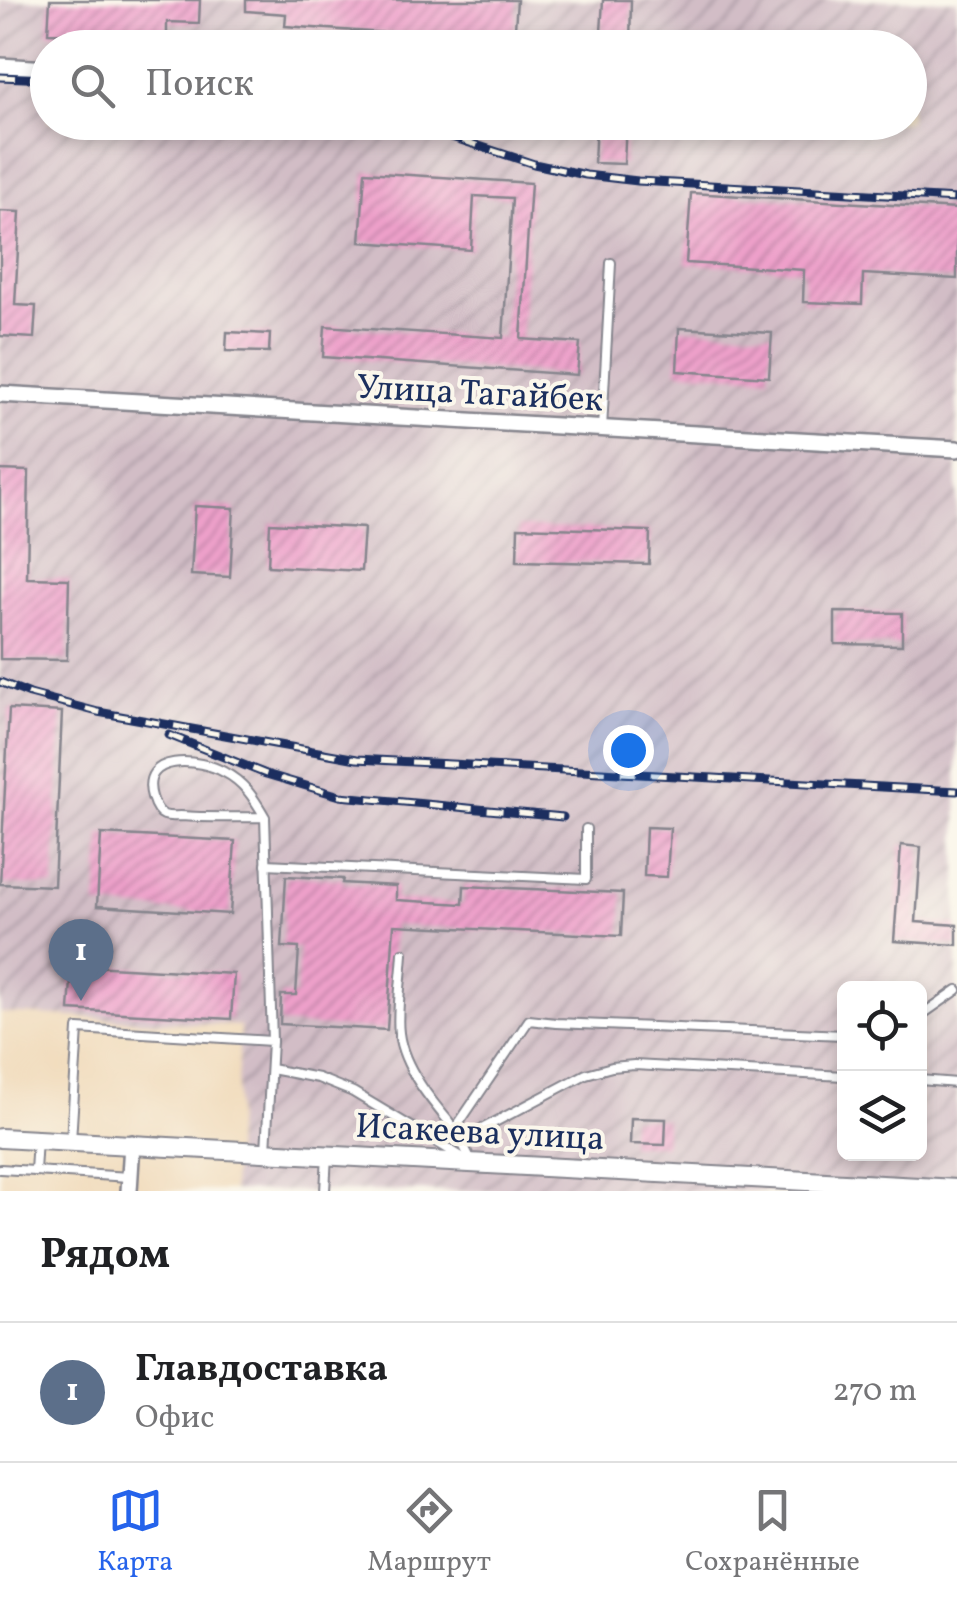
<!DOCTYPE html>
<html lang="ru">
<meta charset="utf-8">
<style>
:root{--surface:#fff;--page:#f6f6f6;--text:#202124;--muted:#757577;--line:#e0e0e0;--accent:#2563eb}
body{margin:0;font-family:Vollkorn,serif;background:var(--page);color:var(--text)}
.controls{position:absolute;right:30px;bottom:30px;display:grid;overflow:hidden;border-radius:15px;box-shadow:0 5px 15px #0003}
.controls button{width:90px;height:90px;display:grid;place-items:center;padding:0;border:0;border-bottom:2px solid var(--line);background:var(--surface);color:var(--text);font:50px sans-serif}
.you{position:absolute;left:628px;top:750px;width:35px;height:35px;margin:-25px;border:8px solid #fff;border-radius:50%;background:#1a73e8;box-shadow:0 0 0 15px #1a73e833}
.badge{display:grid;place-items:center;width:65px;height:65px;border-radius:50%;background:var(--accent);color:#fff;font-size:32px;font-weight:700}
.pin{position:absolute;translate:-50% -82px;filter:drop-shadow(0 2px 5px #0008)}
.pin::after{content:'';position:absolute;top:52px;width:35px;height:30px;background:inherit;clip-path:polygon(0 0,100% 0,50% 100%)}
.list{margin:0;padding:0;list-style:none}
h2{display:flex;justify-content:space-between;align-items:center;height:130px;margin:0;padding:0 40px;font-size:42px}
h2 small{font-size:32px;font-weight:400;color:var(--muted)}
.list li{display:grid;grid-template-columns:65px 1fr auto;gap:30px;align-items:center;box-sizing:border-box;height:140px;padding:0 40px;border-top:2px solid var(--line)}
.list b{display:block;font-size:38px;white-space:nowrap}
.list p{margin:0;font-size:32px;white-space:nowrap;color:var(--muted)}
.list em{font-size:32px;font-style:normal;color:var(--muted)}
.icon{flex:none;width:55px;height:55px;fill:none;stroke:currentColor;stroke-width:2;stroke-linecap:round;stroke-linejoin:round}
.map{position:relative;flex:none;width:957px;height:1191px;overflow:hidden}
.search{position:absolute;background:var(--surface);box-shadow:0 5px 15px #0003;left:30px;right:30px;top:30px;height:110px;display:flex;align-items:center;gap:25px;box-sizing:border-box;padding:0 35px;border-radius:55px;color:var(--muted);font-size:38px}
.sheet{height:270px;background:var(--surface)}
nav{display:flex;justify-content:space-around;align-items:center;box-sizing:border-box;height:140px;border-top:2px solid var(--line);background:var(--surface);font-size:28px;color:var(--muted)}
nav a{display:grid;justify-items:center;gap:5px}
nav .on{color:var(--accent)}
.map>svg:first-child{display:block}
.industrial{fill:url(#industrial-furrows);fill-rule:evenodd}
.building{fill:url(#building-hatch)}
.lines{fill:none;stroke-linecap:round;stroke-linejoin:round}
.service-casing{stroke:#86858d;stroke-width:12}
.minor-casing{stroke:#86858d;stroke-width:20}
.tertiary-casing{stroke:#86858d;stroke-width:22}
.service{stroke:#fff;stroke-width:8}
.minor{stroke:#fff;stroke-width:15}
.tertiary{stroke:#fff;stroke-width:18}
.rail-casing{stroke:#1b2f5e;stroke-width:9}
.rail{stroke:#fbf7ec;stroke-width:5;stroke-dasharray:15;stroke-linecap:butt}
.labels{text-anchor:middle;stroke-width:8;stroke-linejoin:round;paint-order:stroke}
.street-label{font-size:35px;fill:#1b2f5e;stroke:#fbf7ec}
</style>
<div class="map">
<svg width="957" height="1191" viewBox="0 0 957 1191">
<defs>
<pattern id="industrial-furrows" width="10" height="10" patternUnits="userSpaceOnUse" patternTransform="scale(2.5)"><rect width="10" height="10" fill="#d2bdc6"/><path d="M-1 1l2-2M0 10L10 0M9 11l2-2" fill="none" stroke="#aa9aa4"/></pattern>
<pattern id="building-hatch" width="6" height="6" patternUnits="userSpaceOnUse" patternTransform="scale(2.5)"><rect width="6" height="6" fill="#eea0ca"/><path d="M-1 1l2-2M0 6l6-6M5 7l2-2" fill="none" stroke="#c083a7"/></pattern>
</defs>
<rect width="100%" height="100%" fill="#fbf7ec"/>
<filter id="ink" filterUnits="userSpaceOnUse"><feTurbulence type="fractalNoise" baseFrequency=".01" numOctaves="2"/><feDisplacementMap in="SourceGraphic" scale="20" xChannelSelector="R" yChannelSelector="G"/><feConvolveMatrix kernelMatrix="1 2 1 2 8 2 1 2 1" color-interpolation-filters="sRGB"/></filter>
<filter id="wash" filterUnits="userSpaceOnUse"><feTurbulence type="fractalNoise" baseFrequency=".0048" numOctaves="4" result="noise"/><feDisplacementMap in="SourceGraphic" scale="40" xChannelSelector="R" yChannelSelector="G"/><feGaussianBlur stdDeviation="2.25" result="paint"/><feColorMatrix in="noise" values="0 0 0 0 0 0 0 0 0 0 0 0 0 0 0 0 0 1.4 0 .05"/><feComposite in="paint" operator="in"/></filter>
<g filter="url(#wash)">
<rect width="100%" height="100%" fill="#f1dbbc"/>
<!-- industrial -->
<path class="industrial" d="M0,0H957V1191H232L240,1026L0,1013ZM48,48H910V122H48ZM844,988H920V1154H844Z"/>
<g id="blocks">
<!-- building -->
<g class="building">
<path d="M50,0H200L199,23L167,22V37L48,33Z"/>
<path d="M246,0H517L514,42L285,26L286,14L246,11Z"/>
<path d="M603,0H631L630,48H600Z"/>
<path d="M596,122H626L624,164L594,163Z"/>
<path d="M365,172L531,183L521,339L580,343L577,375L323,357L325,326L503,338L512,198L474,196L471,250L360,242Z"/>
<path d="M691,193L957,209V279L863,274L862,304L803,302L804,270L686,263Z"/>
<path d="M0,211L20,212L15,305L36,306L34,338L0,336Z"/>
<path d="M679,328L772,333L769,377L677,371Z"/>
<path d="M227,332L270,334L269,352L226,351Z"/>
<path d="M0,470L29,471L27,578L69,579L67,660L0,659Z"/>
<path d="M195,506L234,508L230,577L191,575Z"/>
<path d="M270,523L364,528L361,571L268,566Z"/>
<path d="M518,527L650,531L649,564L517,561Z"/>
<path d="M835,612L902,613V645L835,644Z"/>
<path d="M9,709L62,712L54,886L0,884Z"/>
<path d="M646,827L670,828L667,877L644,876Z"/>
<path d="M101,834L235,841L230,914L97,906Z"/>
<path d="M901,845L921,847L916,922L957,925V945L894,941Z"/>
<path d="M286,876L343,879L342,883L396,886V900L463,904L464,886L623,893L621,936L394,925L387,1030L280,1024L281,995H296L299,948L282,947Z"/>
<path d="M72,965L234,974L231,1019L69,1010Z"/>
<path d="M631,1118L666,1119L665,1145L630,1144Z"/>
</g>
</g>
</g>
<g filter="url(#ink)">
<use href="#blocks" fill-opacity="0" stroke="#86858d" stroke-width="2.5"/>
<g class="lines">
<defs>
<g id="service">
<path d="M602,429L611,263"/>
<path d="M265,817C254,798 244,782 224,772C200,758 139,753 152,797C154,804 157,812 164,815C169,817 174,816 180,816C208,818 236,817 265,817L272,1041"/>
<path d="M266,864L586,879V829"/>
<path d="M403,953C402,975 396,1013 399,1033C403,1068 433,1103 455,1129"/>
<path d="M920,1016L957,990"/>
<path d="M271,1069L318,1078L353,1092L465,1159"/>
<path d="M920,1080L957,1083"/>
<path d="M461,1140L586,1074L612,1067L634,1065L844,1076"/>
<path d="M71,1141L78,1029L272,1041L266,1151"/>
<path d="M472,1162L455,1129L529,1020L556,1023L844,1035"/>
<path d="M0,1169L35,1171L37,1139"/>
<path d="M35,1171L129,1177"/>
<path d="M325,1191L327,1155"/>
</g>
<g id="minor">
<path d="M0,66L48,69"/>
<path d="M0,394L957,449"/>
<path d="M129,1191L132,1143"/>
</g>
<path id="tertiary" d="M0,1138L957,1189"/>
</defs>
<!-- service casing -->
<use href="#service" class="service-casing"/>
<!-- minor casing -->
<use href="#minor" class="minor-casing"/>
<!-- tertiary casing -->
<use href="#tertiary" class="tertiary-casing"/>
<!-- service -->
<use href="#service" class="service"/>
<!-- minor -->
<use href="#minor" class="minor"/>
<!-- tertiary -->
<use href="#tertiary" class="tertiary"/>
<defs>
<g id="rail">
<path d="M0,77L48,79"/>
<path d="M406,122L534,164L586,175L638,181L957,199"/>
<path d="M0,682L30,694L98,712L357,759L957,791"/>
<path d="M169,735L266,774L340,796L563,817"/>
</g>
</defs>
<!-- rail casing -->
<use href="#rail" class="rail-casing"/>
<!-- rail -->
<use href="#rail" class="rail"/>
</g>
</g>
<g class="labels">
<!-- street labels -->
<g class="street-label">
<text transform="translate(480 392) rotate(3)" y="12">Улица Тагайбек</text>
<text transform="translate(480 1131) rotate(3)" y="12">Исакеева улица</text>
</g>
</g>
</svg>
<div class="controls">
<button><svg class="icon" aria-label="locate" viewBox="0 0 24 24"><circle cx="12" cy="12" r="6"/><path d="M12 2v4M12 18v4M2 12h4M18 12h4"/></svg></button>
<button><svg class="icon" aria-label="layers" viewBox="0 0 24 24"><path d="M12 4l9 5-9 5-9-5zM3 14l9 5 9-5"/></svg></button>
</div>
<div class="you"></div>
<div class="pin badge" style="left:81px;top:1001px;background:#5c6f8a">1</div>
<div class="search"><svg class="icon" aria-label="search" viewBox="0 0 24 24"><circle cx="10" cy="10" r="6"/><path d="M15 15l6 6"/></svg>Поиск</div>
</div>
<section class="sheet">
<h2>Рядом<small></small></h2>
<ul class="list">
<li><span class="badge" style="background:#5c6f8a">1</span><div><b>Главдоставка</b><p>Офис</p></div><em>270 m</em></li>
</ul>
</section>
<nav>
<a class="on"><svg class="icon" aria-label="map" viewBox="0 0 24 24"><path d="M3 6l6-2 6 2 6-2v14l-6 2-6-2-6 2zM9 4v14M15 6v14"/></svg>Карта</a>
<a><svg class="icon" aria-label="directions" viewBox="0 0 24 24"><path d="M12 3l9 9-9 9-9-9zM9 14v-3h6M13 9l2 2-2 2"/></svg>Маршрут</a>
<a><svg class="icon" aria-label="saved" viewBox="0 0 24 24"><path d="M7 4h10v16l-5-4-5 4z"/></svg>Сохранённые</a>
</nav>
